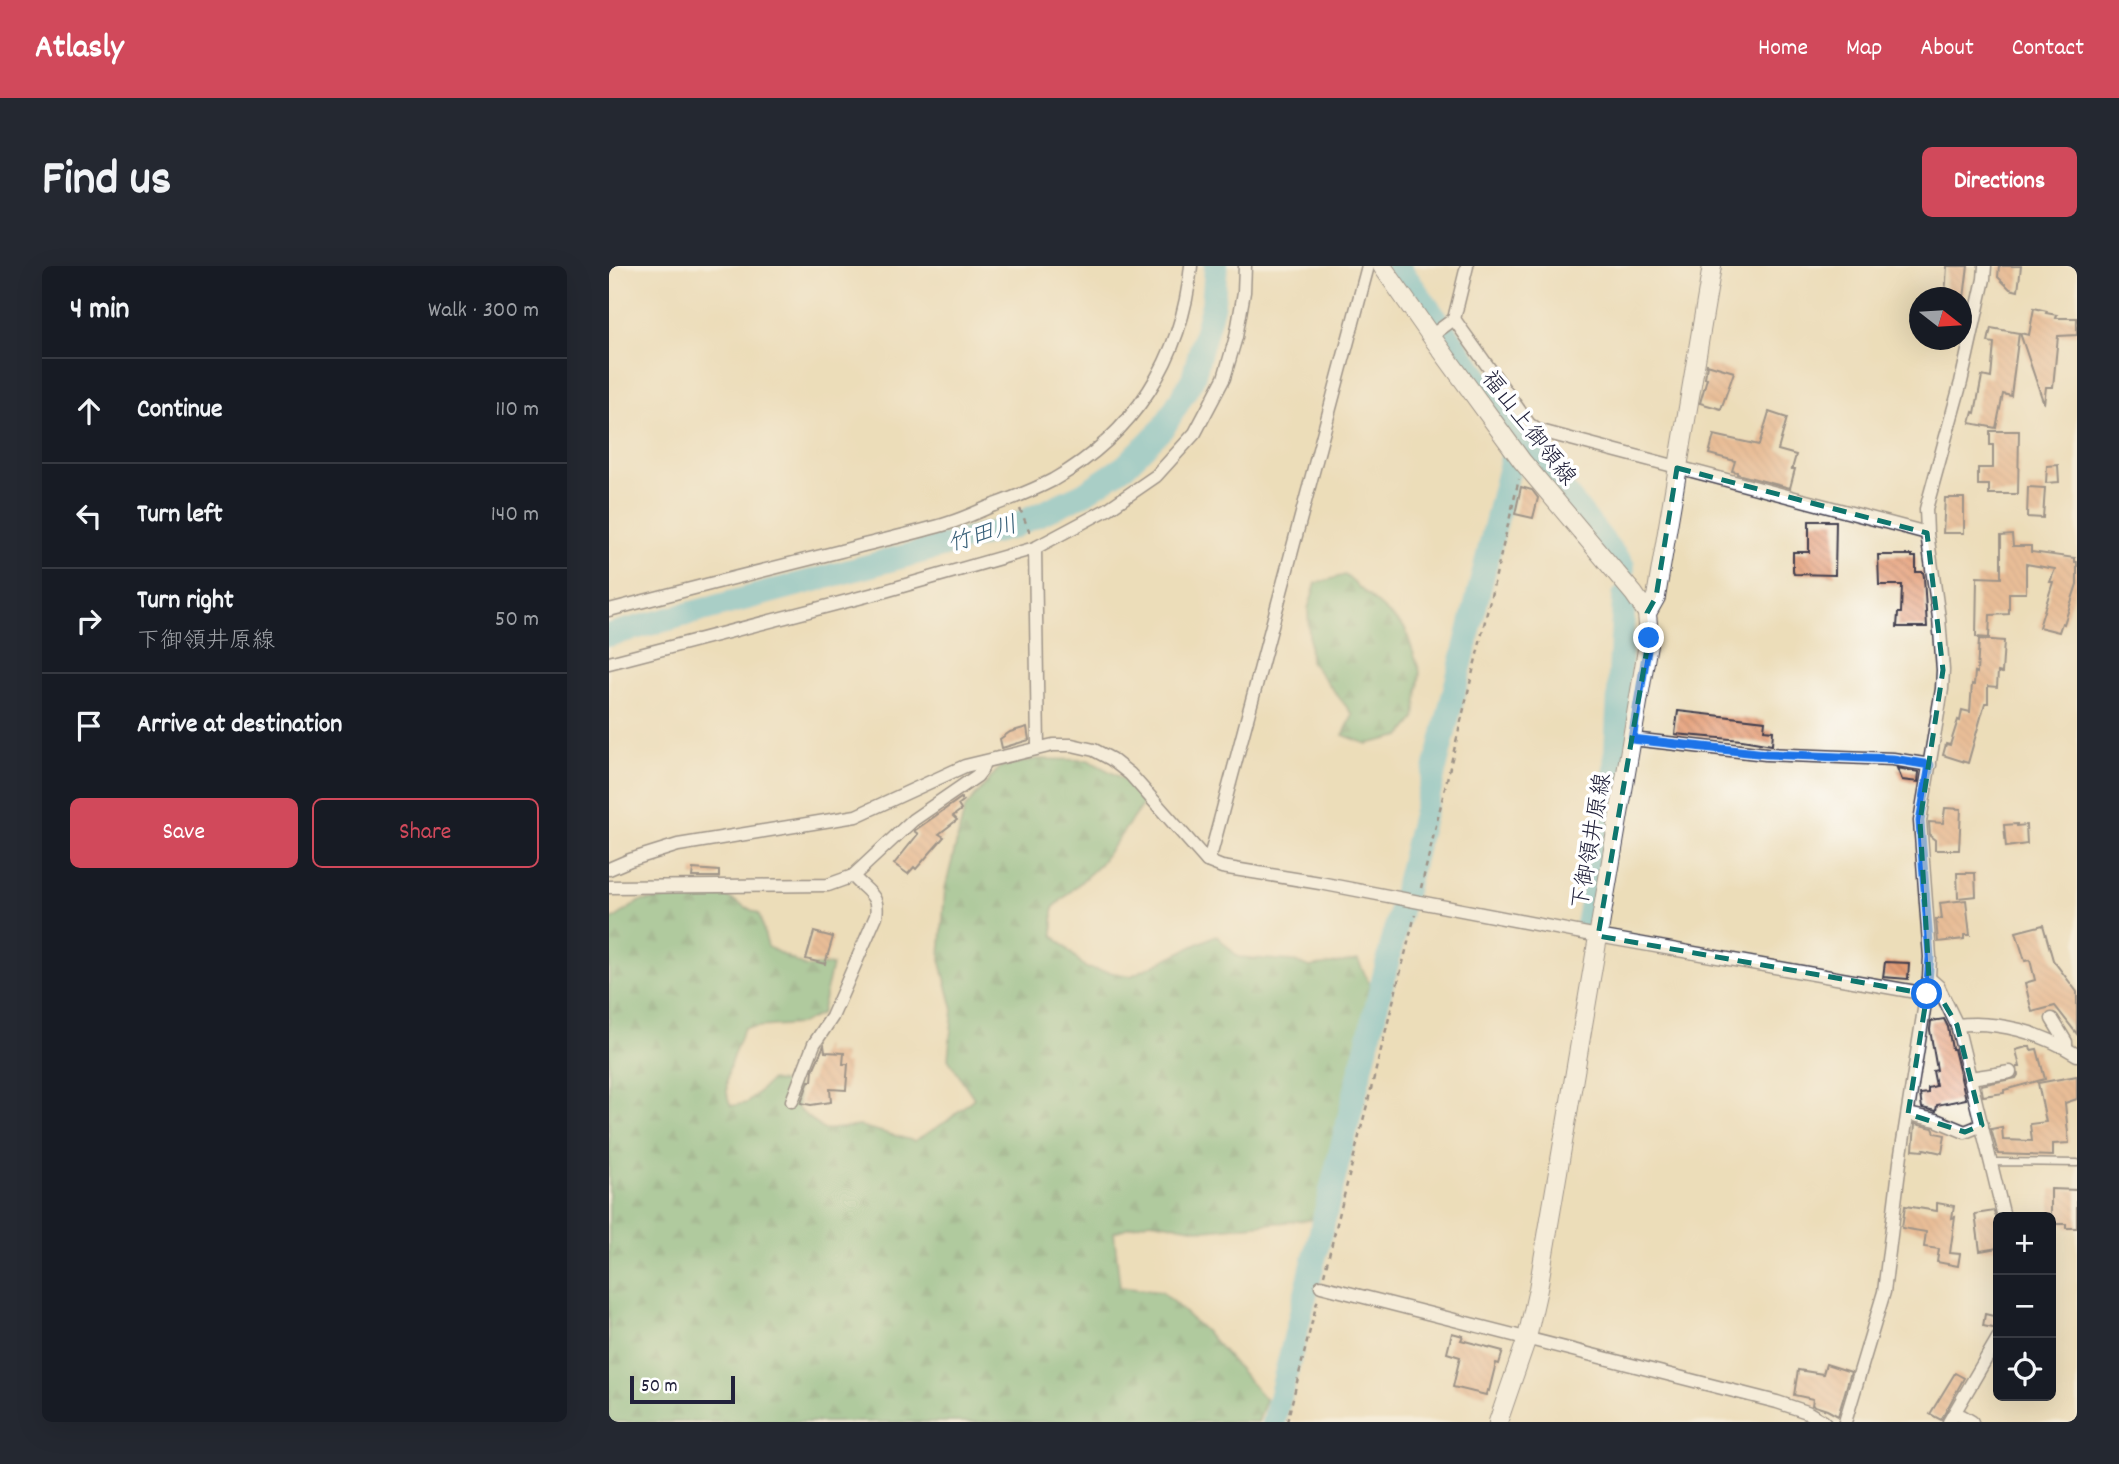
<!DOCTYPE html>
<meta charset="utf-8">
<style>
:root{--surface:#171b24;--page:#242831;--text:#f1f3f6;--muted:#9ea1a6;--line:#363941;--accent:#d1495b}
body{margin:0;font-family:Dekko,"Klee One",sans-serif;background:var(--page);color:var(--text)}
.controls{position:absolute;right:21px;bottom:21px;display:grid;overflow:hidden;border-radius:10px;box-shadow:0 7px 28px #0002}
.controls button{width:63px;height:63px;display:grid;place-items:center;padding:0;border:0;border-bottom:2px solid var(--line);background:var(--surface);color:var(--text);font:35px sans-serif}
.compass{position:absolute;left:1300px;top:21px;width:63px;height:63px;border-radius:50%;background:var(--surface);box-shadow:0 7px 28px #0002;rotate:107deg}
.scale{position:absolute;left:21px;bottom:18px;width:105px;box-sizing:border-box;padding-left:7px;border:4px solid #22223b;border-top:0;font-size:19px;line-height:24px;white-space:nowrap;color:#22223b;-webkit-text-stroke:5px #fff;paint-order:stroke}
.stop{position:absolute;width:21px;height:21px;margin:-16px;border:5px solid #1a73e8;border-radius:50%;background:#fff}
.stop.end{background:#1a73e8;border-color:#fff;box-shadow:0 2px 7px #0008}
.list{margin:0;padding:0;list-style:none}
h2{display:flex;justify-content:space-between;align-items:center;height:91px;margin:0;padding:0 28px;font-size:30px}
h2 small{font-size:23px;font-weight:400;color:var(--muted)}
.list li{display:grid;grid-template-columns:46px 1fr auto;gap:21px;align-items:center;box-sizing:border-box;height:105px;padding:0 28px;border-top:2px solid var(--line)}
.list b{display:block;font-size:26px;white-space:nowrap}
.list p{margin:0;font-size:23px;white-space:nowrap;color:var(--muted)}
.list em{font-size:23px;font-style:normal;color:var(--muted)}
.actions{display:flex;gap:14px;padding:21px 28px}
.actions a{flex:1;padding:16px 0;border:2px solid var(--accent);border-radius:10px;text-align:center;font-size:24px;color:var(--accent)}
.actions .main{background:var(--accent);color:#fff}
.icon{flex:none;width:38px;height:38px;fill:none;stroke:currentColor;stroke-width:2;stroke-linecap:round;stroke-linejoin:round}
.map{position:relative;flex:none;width:1468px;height:1156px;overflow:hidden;border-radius:10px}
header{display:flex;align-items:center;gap:42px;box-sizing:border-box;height:98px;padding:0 35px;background:var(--accent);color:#fff}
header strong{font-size:33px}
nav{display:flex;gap:38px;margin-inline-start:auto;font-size:24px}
.intro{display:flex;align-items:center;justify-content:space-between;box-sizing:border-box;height:168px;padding:0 42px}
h1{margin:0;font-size:49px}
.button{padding:18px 32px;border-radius:10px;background:var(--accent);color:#fff;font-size:24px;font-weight:700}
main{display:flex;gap:42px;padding:0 42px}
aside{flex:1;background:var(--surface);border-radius:10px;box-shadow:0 7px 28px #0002}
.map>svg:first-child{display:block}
.forest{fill:url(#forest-firs);stroke:#446a5c;stroke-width:2}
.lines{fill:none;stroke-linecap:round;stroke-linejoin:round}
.river{stroke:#58bdd6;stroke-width:24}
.building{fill:url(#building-back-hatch)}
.service-casing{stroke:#403e4e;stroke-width:9}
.minor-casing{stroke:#403e4e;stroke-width:15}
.secondary-casing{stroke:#403e4e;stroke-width:20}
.path{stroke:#403e4e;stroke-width:2.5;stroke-dasharray:5 5;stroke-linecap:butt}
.service{stroke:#fff;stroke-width:6}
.minor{stroke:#fff;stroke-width:12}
.secondary{stroke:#fff;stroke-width:18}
.route{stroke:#1a73e8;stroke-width:9}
.marked{fill:none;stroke:#0f766e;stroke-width:5;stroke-dasharray:14 9;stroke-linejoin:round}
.labels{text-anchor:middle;stroke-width:7;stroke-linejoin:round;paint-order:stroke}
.street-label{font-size:23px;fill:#22223b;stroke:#fff}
.water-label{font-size:24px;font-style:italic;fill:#386079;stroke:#fff}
</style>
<header>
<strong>Atlasly</strong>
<nav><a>Home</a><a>Map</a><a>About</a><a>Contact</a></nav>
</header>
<div class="intro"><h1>Find us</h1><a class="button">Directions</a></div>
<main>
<aside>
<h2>4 min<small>Walk · 300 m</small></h2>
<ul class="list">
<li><svg class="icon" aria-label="ahead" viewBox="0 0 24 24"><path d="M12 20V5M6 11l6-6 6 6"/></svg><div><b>Continue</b></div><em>110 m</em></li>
<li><svg class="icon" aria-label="left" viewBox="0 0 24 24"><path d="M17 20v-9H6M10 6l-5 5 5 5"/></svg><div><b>Turn left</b></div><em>140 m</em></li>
<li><svg class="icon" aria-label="right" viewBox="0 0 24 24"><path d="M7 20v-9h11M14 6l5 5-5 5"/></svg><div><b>Turn right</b><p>下御領井原線</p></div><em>50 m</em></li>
<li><svg class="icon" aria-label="arrive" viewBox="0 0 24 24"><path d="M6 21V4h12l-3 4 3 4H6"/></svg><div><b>Arrive at destination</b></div></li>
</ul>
<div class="actions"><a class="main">Save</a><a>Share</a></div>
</aside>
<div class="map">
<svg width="1468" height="1156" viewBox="0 0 1468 1156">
<defs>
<pattern id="forest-firs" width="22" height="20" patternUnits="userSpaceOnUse" patternTransform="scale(1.75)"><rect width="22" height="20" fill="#66b37d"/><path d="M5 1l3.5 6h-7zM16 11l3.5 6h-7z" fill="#549168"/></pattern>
<pattern id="building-back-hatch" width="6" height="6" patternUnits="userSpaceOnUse" patternTransform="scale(1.75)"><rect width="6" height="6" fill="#e3966c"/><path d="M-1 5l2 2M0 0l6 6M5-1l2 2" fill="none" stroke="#b87a5a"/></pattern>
</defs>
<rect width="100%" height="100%" fill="#fff"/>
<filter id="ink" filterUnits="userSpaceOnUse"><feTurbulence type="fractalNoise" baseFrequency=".0143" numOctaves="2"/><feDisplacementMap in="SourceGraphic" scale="14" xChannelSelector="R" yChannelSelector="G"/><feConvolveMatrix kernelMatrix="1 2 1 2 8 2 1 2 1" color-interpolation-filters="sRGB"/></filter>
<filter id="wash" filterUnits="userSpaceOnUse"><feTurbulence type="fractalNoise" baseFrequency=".00686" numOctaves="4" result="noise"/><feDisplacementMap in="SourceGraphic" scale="28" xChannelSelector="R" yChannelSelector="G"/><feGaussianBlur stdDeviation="1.57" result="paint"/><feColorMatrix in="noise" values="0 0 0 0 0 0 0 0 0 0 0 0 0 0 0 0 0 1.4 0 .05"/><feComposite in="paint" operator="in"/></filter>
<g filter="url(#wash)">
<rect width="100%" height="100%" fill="#ecddb9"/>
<!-- forest -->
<g class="forest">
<path d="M736,309L796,362L811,406L806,453L792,470L758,478L734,469L744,449L701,395L699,343L707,317Z"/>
<path d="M428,493L479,494L515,513L536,535L491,598L444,642V669L477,702L522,710L607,669L629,691L683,695L701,701L749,694L763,723L707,953L596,964L541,955L505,966L511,1021L553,1026L599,1068L657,1134L649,1156H0V656L31,635L114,629L150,648L159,681L197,701L223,699L212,748L191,758L135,762C126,785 110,816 122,840L138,837L162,814L188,819L189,843L215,864L251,860L305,875L338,855L365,832L339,793L344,744L331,693L336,623L356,542L391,501Z"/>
</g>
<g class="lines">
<!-- river -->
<g class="river">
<path d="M789,0L909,167L1014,300V303"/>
<path d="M0,369L401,262L474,228L516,200L555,161L584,112L604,38L607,0"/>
<path d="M978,657L1005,519L1015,330"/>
<path d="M665,1156L909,167"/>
</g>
</g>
<g id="blocks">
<!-- building -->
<g class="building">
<path d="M1338,0H1359L1355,32L1336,30Z"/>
<path d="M1390,0H1412L1409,25L1401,23L1389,11Z"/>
<path d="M1425,42L1438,45L1437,47L1448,49L1447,52H1468V69L1449,70L1444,121H1437L1435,138L1411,67L1420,69Z"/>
<path d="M1382,62L1410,67L1402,130L1394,128L1387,162L1361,157L1364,146L1366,147L1373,110L1382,112L1385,77L1379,76Z"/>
<path d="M1098,98L1125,106L1112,143L1091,137L1098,112H1096Z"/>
<path d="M1160,146L1178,152L1169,184L1187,189L1183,203H1186L1181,222L1128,208V206L1123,205L1126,195L1100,188L1105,169L1150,179Z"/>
<path d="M1381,165H1410L1409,228H1380V219H1369V202H1384V179H1381Z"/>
<path d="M1449,199L1450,216L1437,217L1438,200Z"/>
<path d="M912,221L923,224L929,232L924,252L906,248Z"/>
<path d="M1419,221L1436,222L1434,252L1418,251Z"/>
<path d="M1336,232H1355V267H1334Z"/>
<path d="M1200,255H1227L1226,309L1185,308L1184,305V286H1200Z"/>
<path d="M1403,269L1404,280H1422V286L1466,292V296H1468V318L1455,358L1453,357L1450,366L1430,361L1444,316H1441L1446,303L1417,298V327H1400V348L1381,349L1380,372L1367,371L1368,311L1392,312V270Z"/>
<path d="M1269,289H1303V291H1307V306H1314L1315,311L1318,361H1288L1289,347H1292L1293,319H1270Z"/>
<path d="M1370,373L1395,375L1393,407L1389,406L1388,421L1379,420V437H1376L1359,497L1334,489L1337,478L1341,479L1349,454L1351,455L1353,444L1361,446L1363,418L1365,419L1366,406L1368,407Z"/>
<path d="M1069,445L1156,455L1155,464L1164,465L1163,479L1133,474L1066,468Z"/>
<path d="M418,461L420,474L393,482L391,473L401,466Z"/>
<path d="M1288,502L1310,506L1309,516L1293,514Z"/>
<path d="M352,532L354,535L349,539L352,544L344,550L348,554L330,568L335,571L307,603L305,601L299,608L285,598L309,568L305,565Z"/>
<path d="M1336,542L1352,543L1350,584H1326V574L1321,570L1320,556L1334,557Z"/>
<path d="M1408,558V560L1417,559L1418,578L1397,581L1395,559Z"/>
<path d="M84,603L110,605V611H83Z"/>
<path d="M1348,607H1366L1367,630L1349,632Z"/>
<path d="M1357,634L1361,669H1355V673L1329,676L1327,653H1333L1331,637Z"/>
<path d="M1434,659L1444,694L1468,726V768L1446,740L1423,746L1416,717L1426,714L1421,694L1416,695L1407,666Z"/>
<path d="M205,666L224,671L216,698L197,693Z"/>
<path d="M1276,696L1300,697L1299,713L1274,711Z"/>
<path d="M1335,753L1339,761L1343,783H1345L1357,833L1328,839L1327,845L1313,842L1311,828L1319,827V822L1327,820L1324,805L1328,804L1321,764L1322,755Z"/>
<path d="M215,779L216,786L235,787L234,798H239L237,824L221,823L222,836L202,839L192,837L200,815H203L204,804Z"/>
<path d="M1421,780L1422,784L1428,783L1436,813L1395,824V827L1374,830L1372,819L1407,812L1409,809L1408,801H1411L1407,784Z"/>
<path d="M1468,810V833L1456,837L1460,877L1444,878V890L1389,888L1382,863L1393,861L1394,874L1423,875L1421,858L1437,856L1429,817Z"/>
<path d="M1306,858L1324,862L1326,867L1336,869L1333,887L1315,883L1314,885L1304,884Z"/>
<path d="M1442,923L1468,924V962H1457V958H1442Z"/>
<path d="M1328,937L1345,940L1343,952L1346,951L1341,987L1351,988L1349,1000L1328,996L1330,983L1315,981L1317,966L1293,962L1296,940L1328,945Z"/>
<path d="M1385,945L1389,957V982L1371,985L1366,948Z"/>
<path d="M1376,1048L1389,1051V1063L1374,1060Z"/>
<path d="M843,1067L854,1070L852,1074L894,1085L890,1098L887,1097L880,1125L878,1124L877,1129L844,1121L851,1091L838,1087Z"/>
<path d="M1217,1098L1242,1106L1229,1150L1218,1144L1203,1139L1204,1133L1185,1129L1189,1104L1214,1108Z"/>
<path d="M1346,1107L1355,1112L1332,1154L1321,1148Z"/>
</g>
</g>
</g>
<g filter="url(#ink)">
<use href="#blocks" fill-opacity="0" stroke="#403e4e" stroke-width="2"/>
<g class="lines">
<defs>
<path id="service" d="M1381,897L1388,896L1468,897"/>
<g id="minor">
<path d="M845,53L920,158L928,164L1318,267"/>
<path d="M822,70L845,53L858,0"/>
<path d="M426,282L429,482"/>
<path d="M0,344C77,324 155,304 232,285C268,275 305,268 340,257C356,252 370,245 385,239C404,232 425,224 444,214C525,168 573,93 582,0"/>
<path d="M0,397L269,327L426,282L499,243L547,210L586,167L615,112L627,71L635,26L636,0"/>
<path d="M1023,473L1157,488L1284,493L1321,499"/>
<path d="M598,595L603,584L759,0"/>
<path d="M0,603L21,594L69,579L247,550L356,500L444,479H463L485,484L502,493L521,508L598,595L613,601L711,617L989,670L1318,728"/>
<path d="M0,621L219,619L244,610L304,554L368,510L372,505L375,496"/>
<path d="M1320,712L1329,720L1348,759L1395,951"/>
<path d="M1443,753L1457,776V782"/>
<path d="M1348,759C1388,754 1434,767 1468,789"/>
<path d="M1361,812L1401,806"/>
<path d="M183,835L205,778L223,751L267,650C271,628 256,625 244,610"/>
<path d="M1299,848L1327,854L1356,866L1373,859"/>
<path d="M712,1020L1168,1136L1198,1146L1215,1156"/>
<path d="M1344,1149L1353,1150L1363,1156"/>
<path d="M1236,1156L1275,1026L1292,888L1320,712L1321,691L1311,555L1333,423L1334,404L1330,352L1318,267L1317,243L1352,116L1375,13L1376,0"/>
<path d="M1340,1156L1389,1072"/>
</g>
<g id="secondary">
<path d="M773,0L822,70L913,195L1025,328L1038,347"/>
<path d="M889,1156L918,1072L929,1023L1040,372L1038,347L1047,331L1103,0"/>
</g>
</defs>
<!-- service casing -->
<use href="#service" class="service-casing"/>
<!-- minor casing -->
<use href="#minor" class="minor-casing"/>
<!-- secondary casing -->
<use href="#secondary" class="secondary-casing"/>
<!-- path -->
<g class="path">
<path d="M411,243L422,269"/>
<path d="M812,622L910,213"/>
<path d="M715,1009L806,649"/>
<path d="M678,1156L709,1032"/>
</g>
<!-- service -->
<use href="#service" class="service"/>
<!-- minor -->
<use href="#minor" class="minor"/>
<!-- secondary -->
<use href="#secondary" class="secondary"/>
</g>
</g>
<g class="lines" filter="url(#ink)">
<!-- route -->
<path class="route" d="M1040,372L1023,473L1157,488L1284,493L1321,499L1311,555L1321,691L1318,728"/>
</g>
<!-- marked area -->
<path d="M0 0H1468V1156H0ZM1068,202L1318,267L1334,404L1311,555L1320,712L1348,759L1373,859L1356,866L1299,848L1318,728L989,670L1040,372L1038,347L1047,331Z" fill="#ecddb9" fill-opacity=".55" fill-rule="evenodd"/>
<path class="marked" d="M1068,202L1318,267L1334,404L1311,555L1320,712L1348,759L1373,859L1356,866L1299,848L1318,728L989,670L1040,372L1038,347L1047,331Z"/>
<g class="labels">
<!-- street labels -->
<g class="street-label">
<text transform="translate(921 161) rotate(52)" y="8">福山上御領線</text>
<text transform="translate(981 575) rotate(-80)" y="8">下御領井原線</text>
</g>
<!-- water labels -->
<g class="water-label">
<text transform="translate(373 267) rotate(-17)" y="8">竹田川</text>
</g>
</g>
</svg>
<div class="controls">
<button>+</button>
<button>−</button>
<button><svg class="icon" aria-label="locate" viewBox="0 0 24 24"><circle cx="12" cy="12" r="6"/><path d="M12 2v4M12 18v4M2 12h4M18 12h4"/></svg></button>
</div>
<svg class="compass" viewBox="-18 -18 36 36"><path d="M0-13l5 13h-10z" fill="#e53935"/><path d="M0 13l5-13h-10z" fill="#9ea1a6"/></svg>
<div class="scale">50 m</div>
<div class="stop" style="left:1318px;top:728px"></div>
<div class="stop end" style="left:1040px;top:372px"></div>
</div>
</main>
